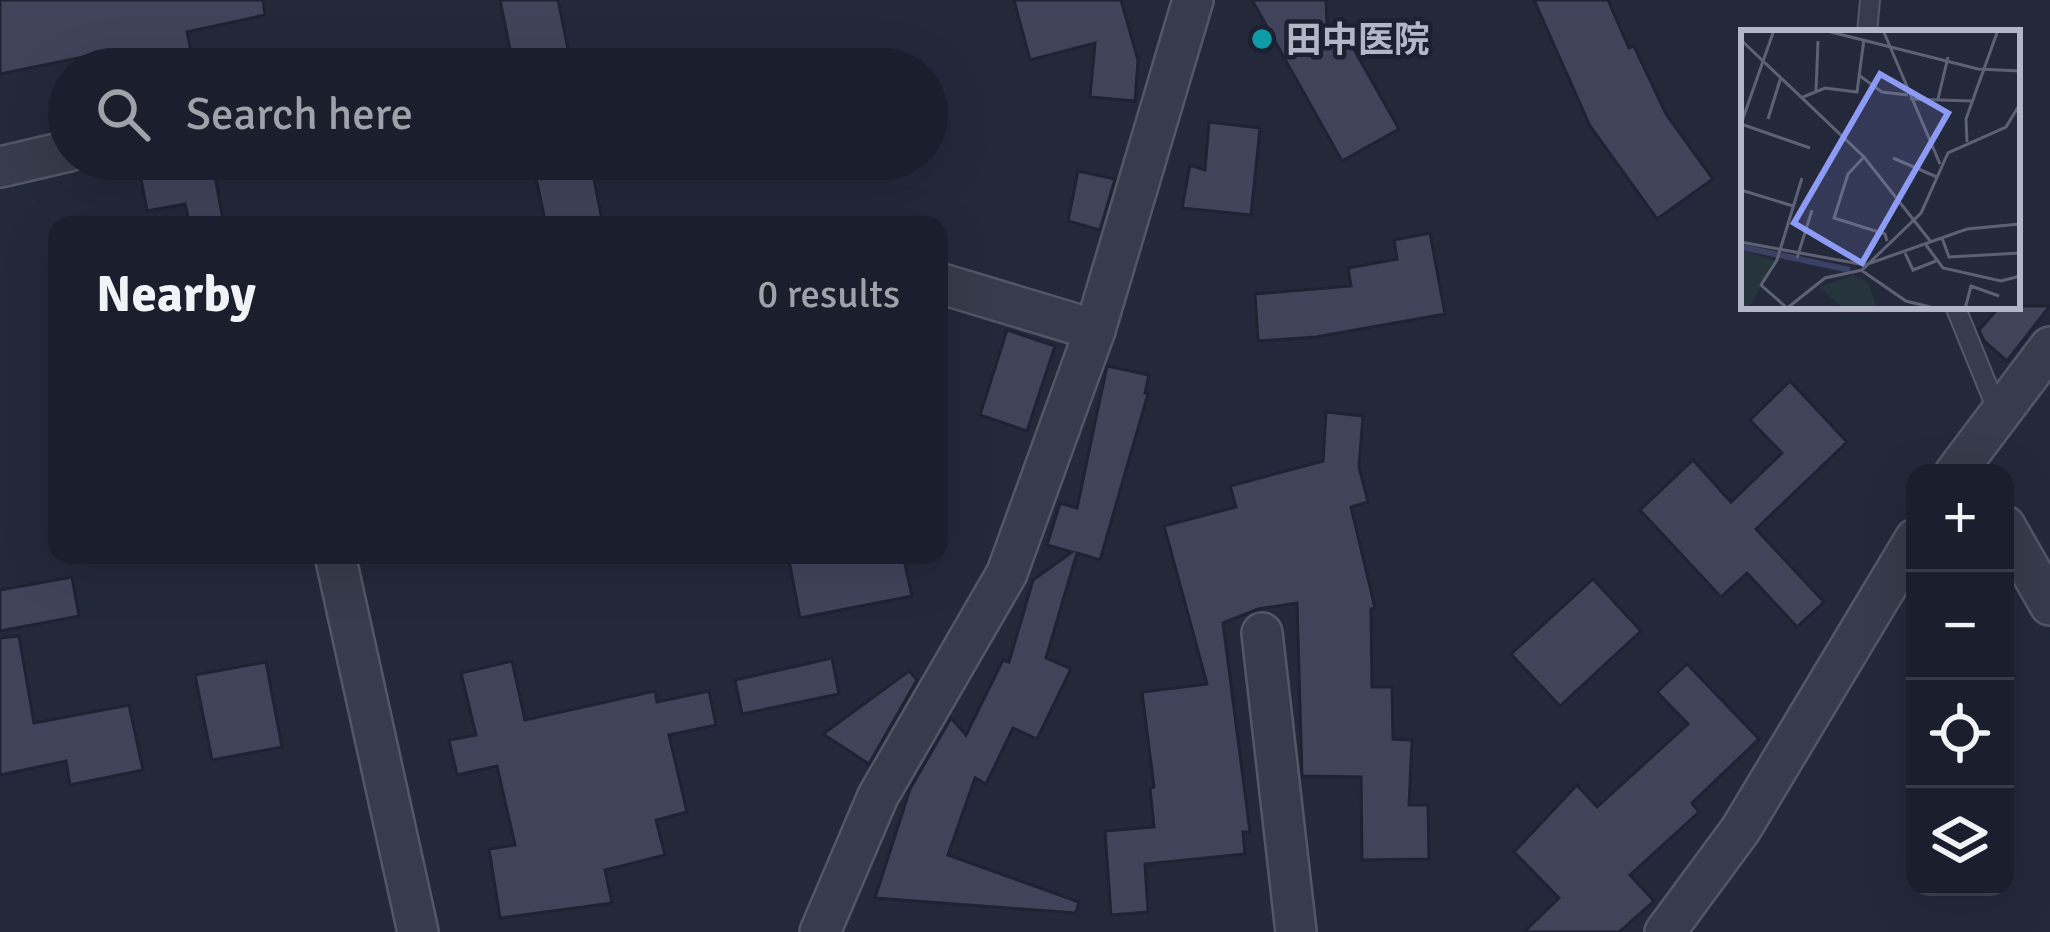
<!DOCTYPE html>
<meta charset="utf-8">
<style>
:root{--surface:#1b1e2c;--page:#242734;--text:#f1f3f6;--muted:#a0a2a9;--line:#393c48}
body{margin:0;font-family:Signika,"Noto Sans JP",sans-serif;background:var(--page);color:var(--text)}
.controls{position:absolute;right:36px;bottom:36px;display:grid;overflow:hidden;border-radius:24px;box-shadow:0 12px 48px #0002}
.controls button{width:108px;height:108px;display:grid;place-items:center;padding:0;border:0;border-bottom:3px solid var(--line);background:var(--surface);color:var(--text);font:60px sans-serif}
.list{margin:0;padding:0;list-style:none}
h2{display:flex;justify-content:space-between;align-items:center;height:156px;margin:0;padding:0 48px;font-size:51px}
h2 small{font-size:39px;font-weight:400;color:var(--muted)}
.icon{flex:none;width:66px;height:66px;fill:none;stroke:currentColor;stroke-width:2;stroke-linecap:round;stroke-linejoin:round}
.map{position:relative;flex:none;width:2050px;height:932px;overflow:hidden}
.search{position:absolute;background:var(--surface);box-shadow:0 12px 48px #0002;left:48px;top:48px;width:900px;height:132px;display:flex;align-items:center;gap:30px;box-sizing:border-box;padding:0 42px;border-radius:66px;color:var(--muted);font-size:45px}
.panel{position:absolute;background:var(--surface);box-shadow:0 12px 48px #0002;left:48px;top:216px;width:900px;height:348px;border-radius:24px}
.map>svg:first-child{display:block}
.building{fill:#40445b;stroke:#1f2232;stroke-width:3}
.lines{fill:none;stroke-linecap:round;stroke-linejoin:round}
.lane-casing{stroke:#535666;stroke-width:22}
.street-casing{stroke:#535666;stroke-width:44}
.lane{stroke:#383b4b;stroke-width:18}
.street{stroke:#383b4b;stroke-width:39}
.culture-dot{fill:#0f9aa8;stroke:#1d2030;stroke-width:4.5}
.labels{text-anchor:middle;stroke-width:9;stroke-linejoin:round;paint-order:stroke}
.poi-label{font-size:36px;font-weight:bold;fill:#b3b6c7;stroke:#1d2030;text-anchor:start}
.inset-river{fill:none;stroke:#3a4163;stroke-width:6}
.inset-road{fill:none;stroke:#5d6173;stroke-width:3}
.view{fill:#8c9bf3;fill-opacity:0.15;stroke:#8c9bf3;stroke-width:6}
.inset-edge{fill:none;stroke:#b3b6c7;stroke-width:6}
</style>
<div class="map">
<svg width="2050" height="932" viewBox="0 0 2050 932">
<rect width="100%" height="100%" fill="#24283b"/>
<!-- building -->
<g class="building">
<path d="M0,0H263L265,15L187,32L195,69H85L83,57L0,74Z"/>
<path d="M500,0H558L572,69H514Z"/>
<path d="M1014,0H1121L1138,60L1135,101L1090,97L1095,43L1030,60Z"/>
<path d="M1252,0H1326L1328,47L1347,37L1399,129L1342,161Z"/>
<path d="M1534,0H1608L1629,48L1634,46L1666,114L1713,179L1657,219L1590,126Z"/>
<path d="M1209,122L1260,128L1251,215L1182,208L1190,165L1205,170Z"/>
<path d="M532,159H590L603,225H546Z"/>
<path d="M212,160L224,225H190L185,204L147,211L140,173Z"/>
<path d="M1078,171L1115,179L1100,230L1068,221Z"/>
<path d="M1430,233L1445,314L1316,337L1258,341L1255,294L1351,286L1348,268L1397,259L1394,240Z"/>
<path d="M2000,306H2050L2007,361L1984,341L1979,330Z"/>
<path d="M1007,330L1055,346L1027,431L980,415Z"/>
<path d="M1107,366L1149,375L1145,393L1148,394L1100,560L1077,553L1046,658L1071,669L1037,739L1013,728L986,784L975,778L948,855L1079,902L1076,913L875,898L910,789L951,718L966,735L1003,660L1009,662L1033,580L1072,552L1047,545L1060,503L1077,508Z"/>
<path d="M1790,381L1847,442L1756,529L1824,602L1797,627L1747,573L1721,597L1640,510L1693,460L1731,502L1782,453L1750,420Z"/>
<path d="M1326,412L1363,416L1359,467L1368,502L1351,507L1375,608L1371,609L1372,687H1392L1393,739L1412,740L1409,805H1428L1429,859L1362,860L1361,777L1302,776L1297,603L1258,609L1223,623L1250,832H1243L1245,854L1145,864L1148,912L1111,915L1105,831L1154,827L1150,788L1154,787L1142,692L1207,684L1164,526L1236,507L1230,486L1323,461Z"/>
<path d="M788,555H903L912,596L800,618Z"/>
<path d="M72,577L79,616L0,631V590Z"/>
<path d="M1593,579L1641,631L1560,706L1511,654Z"/>
<path d="M19,636L34,723L129,705L143,770L70,785L66,761L0,775V638Z"/>
<path d="M832,658L839,694L742,714L735,680Z"/>
<path d="M512,661L525,720L655,691L657,702L709,691L716,725L669,735L687,812L656,820L665,855L605,870L612,903L500,918L489,849L515,845L497,766L457,775L449,740L476,735L461,673Z"/>
<path d="M266,662L282,747L212,760L195,675Z"/>
<path d="M1687,664L1759,739L1692,803L1699,812L1630,875L1654,901L1619,932H1524L1559,898L1514,852L1577,785L1597,807L1688,724L1657,692Z"/>
<path d="M909,671L917,680L869,764L823,734Z"/>
</g>
<g class="lines">
<defs>
<g id="lane">
<path d="M1867,33L1870,0"/>
<path d="M1955,306L1998,412"/>
</g>
<g id="street">
<path d="M0,167L69,151"/>
<path d="M939,283L1095,330"/>
<path d="M1955,473L2050,347"/>
<path d="M2005,526L2050,605"/>
<path d="M335,555L418,932"/>
<path d="M1262,633L1296,932"/>
<path d="M820,932L878,796L1007,573L1095,330L1193,0"/>
<path d="M1665,932L1741,829L1915,539"/>
</g>
</defs>
<!-- lane casing -->
<use href="#lane" class="lane-casing"/>
<!-- street casing -->
<use href="#street" class="street-casing"/>
<!-- lane -->
<use href="#lane" class="lane"/>
<!-- street -->
<use href="#street" class="street"/>
</g>
<!-- markers -->
<circle class="culture-dot" cx="1262" cy="39" r="12"/>
<g class="labels">
<!-- poi labels -->
<g class="poi-label">
<text x="1286" y="52">田中医院</text>
</g>
</g>
<!-- overview -->
<g transform="translate(1741 30)">
<rect width="279" height="279" fill="#24283b"/>
<path d="M0,220L35,231L7,279H0ZM113,245L128,254L136,279H103L78,257Z" fill="#26343c"/>
<path class="inset-river" d="M1,217L109,240"/>
<path class="inset-road" d="M82,0L237,39L279,41M142,0L199,134M0,10L123,127L190,212M119,46L141,62L167,65M75,61L77,11M62,67L84,58L116,62L123,9M169,69L230,71M197,69L207,27M27,89L40,47M0,94L33,0M3,95L69,118M226,112L225,89L257,0M123,127L107,144L93,188L144,204L146,211M152,128L196,147M0,160L52,176M201,208L208,227L279,223M0,212L124,235L226,199L279,194M185,215L202,238L260,251L279,246M164,223L172,240L195,231M56,228L71,180M120,240L165,271L197,279M46,278L20,255L36,230L61,148M45,279L84,248L121,240L180,183L207,123L265,97L279,74M224,279L230,256L258,266"/>
<path class="view" d="M139,44L207,83L121,233L53,193Z"/>
<rect width="279" height="279" class="inset-edge"/>
</g>
</svg>
<div class="controls">
<button>+</button>
<button>−</button>
<button><svg class="icon" aria-label="locate" viewBox="0 0 24 24"><circle cx="12" cy="12" r="6"/><path d="M12 2v4M12 18v4M2 12h4M18 12h4"/></svg></button>
<button><svg class="icon" aria-label="layers" viewBox="0 0 24 24"><path d="M12 4l9 5-9 5-9-5zM3 14l9 5 9-5"/></svg></button>
</div>
<div class="search"><svg class="icon" aria-label="search" viewBox="0 0 24 24"><circle cx="10" cy="10" r="6"/><path d="M15 15l6 6"/></svg>Search here</div>
<section class="panel">
<h2>Nearby<small>0 results</small></h2>
<ul class="list">
</ul>
</section>
</div>
